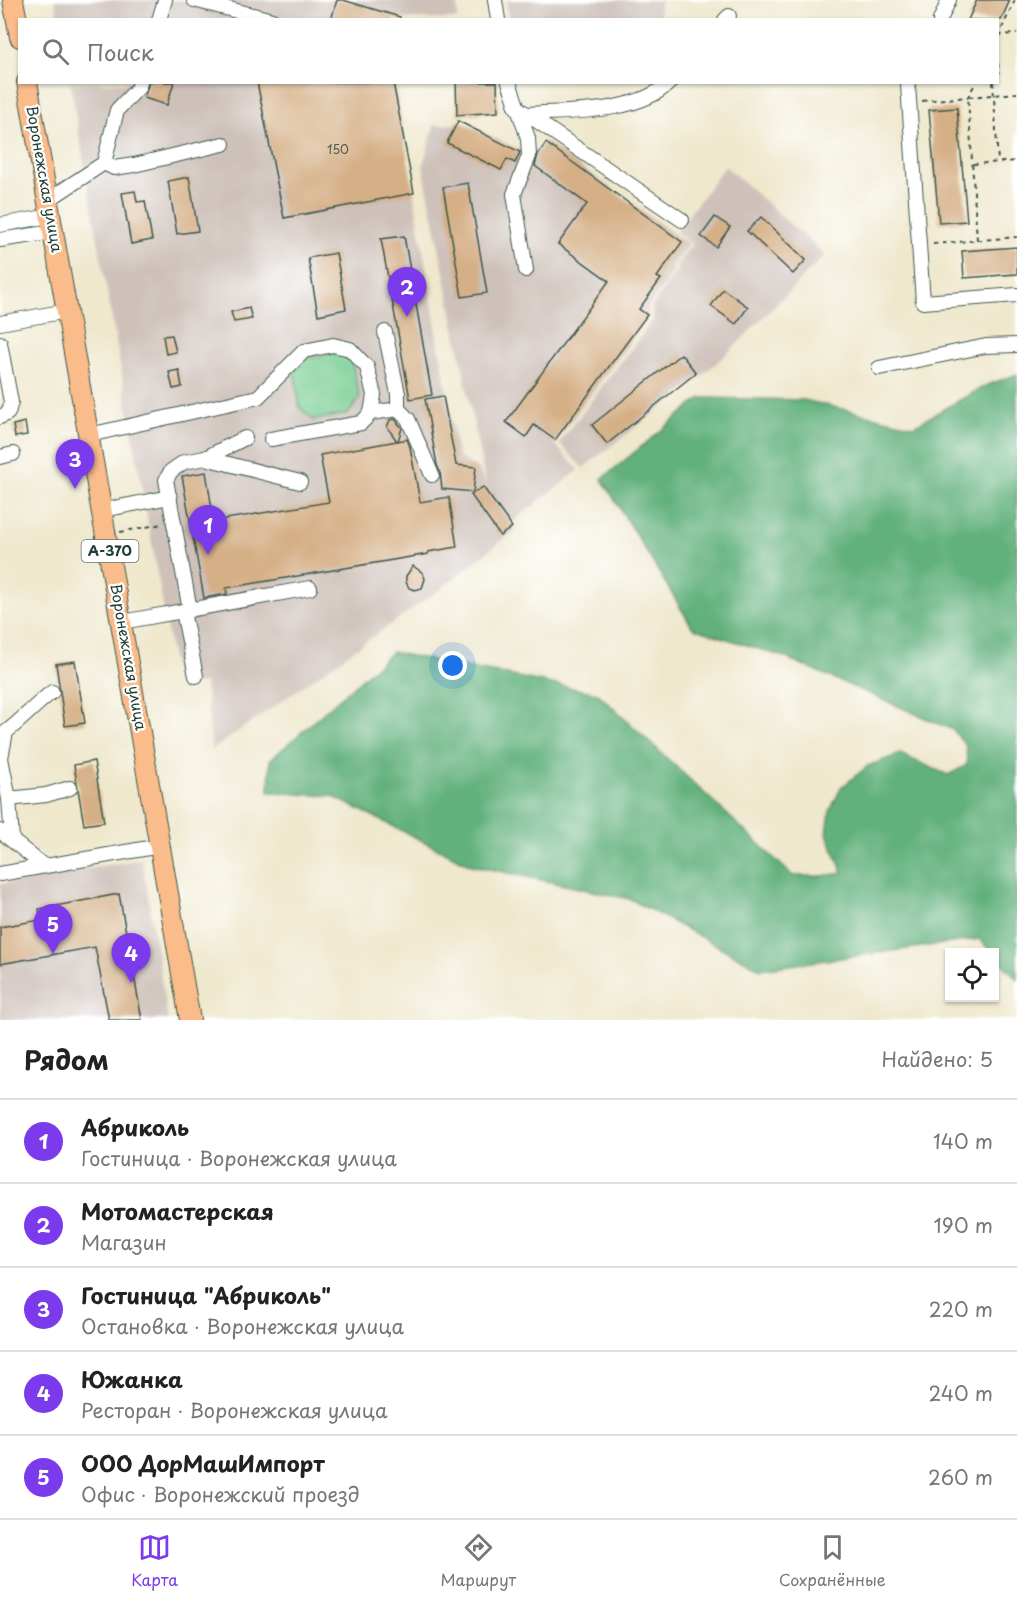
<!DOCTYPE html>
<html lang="ru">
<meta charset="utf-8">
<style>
:root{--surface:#fff;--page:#f2f2f2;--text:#222;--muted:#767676;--line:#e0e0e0;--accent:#7c3aed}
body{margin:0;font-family:"Playpen Sans",sans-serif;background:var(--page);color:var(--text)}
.controls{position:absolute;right:18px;bottom:18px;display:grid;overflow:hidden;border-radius:0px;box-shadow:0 2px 4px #0004}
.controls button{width:54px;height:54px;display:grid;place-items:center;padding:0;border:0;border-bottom:2px solid var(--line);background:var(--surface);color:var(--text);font:30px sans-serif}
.you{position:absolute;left:453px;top:666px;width:21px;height:21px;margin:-15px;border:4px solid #fff;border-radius:50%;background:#1a73e8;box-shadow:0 0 0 9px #1a73e833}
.badge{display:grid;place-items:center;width:39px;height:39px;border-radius:50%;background:var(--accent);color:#fff;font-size:20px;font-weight:700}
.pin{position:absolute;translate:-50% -50px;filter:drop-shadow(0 2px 3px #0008)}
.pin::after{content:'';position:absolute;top:32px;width:21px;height:18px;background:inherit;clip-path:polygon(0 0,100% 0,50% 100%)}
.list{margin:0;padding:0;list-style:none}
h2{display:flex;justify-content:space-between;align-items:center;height:78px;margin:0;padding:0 24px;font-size:26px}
h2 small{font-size:20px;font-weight:400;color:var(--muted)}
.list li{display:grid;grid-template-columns:39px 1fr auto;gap:18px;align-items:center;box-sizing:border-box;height:84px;padding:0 24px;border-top:2px solid var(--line)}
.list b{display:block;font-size:22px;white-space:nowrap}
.list p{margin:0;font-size:20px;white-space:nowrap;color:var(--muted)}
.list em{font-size:20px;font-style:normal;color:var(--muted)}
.icon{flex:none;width:33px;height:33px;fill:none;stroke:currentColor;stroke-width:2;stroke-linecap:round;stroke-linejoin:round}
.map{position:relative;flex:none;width:1017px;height:1020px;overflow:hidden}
.search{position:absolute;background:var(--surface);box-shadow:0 2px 4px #0004;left:18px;right:18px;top:18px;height:66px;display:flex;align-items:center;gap:15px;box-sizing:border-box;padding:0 21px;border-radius:0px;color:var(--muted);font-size:22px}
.sheet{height:498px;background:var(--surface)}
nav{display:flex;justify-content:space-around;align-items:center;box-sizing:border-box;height:84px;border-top:2px solid var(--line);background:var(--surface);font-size:16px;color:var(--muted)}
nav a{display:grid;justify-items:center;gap:3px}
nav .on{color:var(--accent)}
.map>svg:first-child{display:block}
.industrial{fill:#cec1ba}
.green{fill:#79ce92;stroke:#4c8663;stroke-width:1.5}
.forest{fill:#62b17c;stroke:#407758;stroke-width:1.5}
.building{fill:#d5b087}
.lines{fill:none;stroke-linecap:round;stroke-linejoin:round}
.minor-casing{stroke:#3e574b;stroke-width:16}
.highway-casing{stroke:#3e574b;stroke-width:22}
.path{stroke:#3e574b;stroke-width:2;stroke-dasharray:4.5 4.5;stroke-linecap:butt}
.minor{stroke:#fff;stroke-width:14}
.highway{stroke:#f9bc8a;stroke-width:20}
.labels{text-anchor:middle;stroke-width:4.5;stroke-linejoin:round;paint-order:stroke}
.number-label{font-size:12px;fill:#4c5a49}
.shield{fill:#fff;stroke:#627771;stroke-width:1.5}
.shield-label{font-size:14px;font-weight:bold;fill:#1f3d34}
.street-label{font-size:15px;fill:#1f3d34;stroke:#fff}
</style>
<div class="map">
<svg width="1017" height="1020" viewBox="0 0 1017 1020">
<rect width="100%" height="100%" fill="#fff"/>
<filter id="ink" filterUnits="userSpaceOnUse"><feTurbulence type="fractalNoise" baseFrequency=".0167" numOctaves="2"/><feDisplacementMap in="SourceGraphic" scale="12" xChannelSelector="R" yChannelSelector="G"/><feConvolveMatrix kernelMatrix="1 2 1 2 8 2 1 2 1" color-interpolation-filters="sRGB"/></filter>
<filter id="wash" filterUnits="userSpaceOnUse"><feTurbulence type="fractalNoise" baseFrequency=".008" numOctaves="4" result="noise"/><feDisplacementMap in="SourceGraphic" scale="24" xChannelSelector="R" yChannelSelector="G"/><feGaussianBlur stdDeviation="1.35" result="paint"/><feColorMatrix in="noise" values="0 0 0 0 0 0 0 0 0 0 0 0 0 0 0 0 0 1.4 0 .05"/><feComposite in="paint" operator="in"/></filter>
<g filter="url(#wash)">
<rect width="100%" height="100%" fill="#efe8cd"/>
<!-- industrial -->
<g class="industrial">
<path d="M55,0H457L458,19L58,20Z"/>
<path d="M506,0H661L659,19L509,20Z"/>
<path d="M70,83H395L458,457L479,469L486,486L423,166L434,125L455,124L457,120L520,150H538L545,141L689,244L672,265L674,271L648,307V318L554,444L579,470L511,523L515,530L445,586L212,750L205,683L177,685Z"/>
<path d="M725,166L825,255L732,349L704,374L583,468L559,443L653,320L652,307L677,270L676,265L692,244L676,232Z"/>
<path d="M142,859L168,1020H0V884Z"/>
</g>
<!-- green -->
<path class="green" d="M339,352L352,363L360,398L348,414L313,420L300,408L294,371L304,359Z"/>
<!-- forest -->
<path class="forest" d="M1017,374V979L995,956L994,952H992L979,939L761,969L630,899L471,865L332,796L269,792L270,760L392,652L597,693L793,876H821L843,873L827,834L830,811L841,788L868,766L900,754L948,775L967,765L966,746L953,730L784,657L693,628L602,479L701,398L804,400L914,426L985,386Z"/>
<g id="blocks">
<!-- building -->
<g class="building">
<path d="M337,0H343L400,17L399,20H331Z"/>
<path d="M977,0H1010L1001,20H968Z"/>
<path d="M149,82H174L167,105L144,98Z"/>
<path d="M257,82H393L414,193L284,218Z"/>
<path d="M456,82H497L498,112L457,115Z"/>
<path d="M957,108L967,221L939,223L929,110Z"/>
<path d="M458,121L520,152L515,163L507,159L501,170L447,143Z"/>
<path d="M546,143L682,242L657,277L661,279L639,309L647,315L555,440L534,425L526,437L506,422L609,281L558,244L587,204L535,166L538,154Z"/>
<path d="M189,177L198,231L177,234L168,181Z"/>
<path d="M468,183L487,293L462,297L443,187Z"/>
<path d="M135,191L137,202L145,201L152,240L131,244L122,193Z"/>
<path d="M715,217L730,227L716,247L701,236Z"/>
<path d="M761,217L806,260L793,274L747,231Z"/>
<path d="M404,236L432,395L410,399L381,239Z"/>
<path d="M1017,247V274L964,278L962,251Z"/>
<path d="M336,253L346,309L318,315L308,258Z"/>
<path d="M723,289L748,307L736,324L711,306Z"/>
<path d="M249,308L252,319L234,322L231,312Z"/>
<path d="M172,335L176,352L166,354L163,336Z"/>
<path d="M681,354L696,373L607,444L592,425Z"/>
<path d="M179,370L182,387L173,389L169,372Z"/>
<path d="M443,396L456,465L476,467L473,492L442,489L440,472L437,465L425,399Z"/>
<path d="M395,419L402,428L398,441L407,439L410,447L420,502L449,497L457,547L428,552V554L226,588L227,594L204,598L182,476L206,472L214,521L329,502L320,455L397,441L387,427L390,420Z"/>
<path d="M25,422L27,435L15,437L13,425Z"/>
<path d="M483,487L512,527L500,536L471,495Z"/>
<path d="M413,566L423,573L425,579L422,588L415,590L409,588L406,582V576Z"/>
<path d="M75,661L85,723L65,726L56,664Z"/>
<path d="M94,761L104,822L84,825L74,765Z"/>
<path d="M119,894L142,1020H109L95,947L0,964V927L41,920L39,909Z"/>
</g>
</g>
</g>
<g filter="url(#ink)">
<use href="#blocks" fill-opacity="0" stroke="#3e574b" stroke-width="1.5"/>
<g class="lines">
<defs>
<g id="minor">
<path d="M194,0L272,20"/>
<path d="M495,0L498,20"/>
<path d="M159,20L165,0"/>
<path d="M725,20L729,16"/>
<path d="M940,20L949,0"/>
<path d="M509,82L528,138L529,156L514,194L526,270"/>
<path d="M909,82L908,85L923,302L1017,295"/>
<path d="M515,106L682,220"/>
<path d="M528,114C569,111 638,114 670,82"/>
<path d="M104,163L114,168L134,165L223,144"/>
<path d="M48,200L104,163L117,110L139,87L140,82"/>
<path d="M0,225L50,216"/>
<path d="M0,240L53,232"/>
<path d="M0,323L67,311"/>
<path d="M385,332L398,394V409"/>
<path d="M0,343L11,402L8,413L0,417"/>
<path d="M879,368L986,346L1017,345"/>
<path d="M89,435L258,397L304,351L333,345L350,349L367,367L374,395L371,413"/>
<path d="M271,439L361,423L371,413L398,409L408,419L432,475"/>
<path d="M0,457L13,454"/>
<path d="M205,458L245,438"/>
<path d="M103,510L170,497"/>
<path d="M190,610L166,480L171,471L184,462L205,458L300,482"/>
<path d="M183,611L196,676"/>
<path d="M122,622L310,588"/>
<path d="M9,799L46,795L70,788"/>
<path d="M0,831L44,866"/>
<path d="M12,839L9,799L1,758L6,732C23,719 35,705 52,692"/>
<path d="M0,874L160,846"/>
</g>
<g id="highway">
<path d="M13,0L20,37"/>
<path d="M27,82L190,1020"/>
</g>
</defs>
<!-- minor casing -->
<use href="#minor" class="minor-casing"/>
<!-- highway casing -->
<use href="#highway" class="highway-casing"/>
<!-- path -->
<g class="path">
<path d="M998,35L1017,34"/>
<path d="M998,37L1015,0"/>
<path d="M998,63L999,72L998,75"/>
<path d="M993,82L998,162"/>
<path d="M922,101L968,97L976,82"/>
<path d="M973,164L1017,161"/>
<path d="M977,240L968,97L1017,93"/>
<path d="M933,244L1017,237"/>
<path d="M120,532L162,524"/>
</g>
<!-- minor -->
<use href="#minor" class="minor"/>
<!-- highway -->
<use href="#highway" class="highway"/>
</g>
</g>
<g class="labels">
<!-- number labels -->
<g class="number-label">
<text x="338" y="154">150</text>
</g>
<!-- shield labels -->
<rect class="shield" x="81.5" y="540" width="57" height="22" rx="4.5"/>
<g class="shield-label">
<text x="110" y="556">А-370</text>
</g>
<!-- street labels -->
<g class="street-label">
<text transform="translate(44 179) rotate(80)" y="5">Воронежская улица</text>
<text transform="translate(128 657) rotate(80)" y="5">Воронежская улица</text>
</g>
</g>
</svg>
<div class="controls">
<button><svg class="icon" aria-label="locate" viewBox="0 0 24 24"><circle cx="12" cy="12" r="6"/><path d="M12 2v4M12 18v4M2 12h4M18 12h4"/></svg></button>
</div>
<div class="you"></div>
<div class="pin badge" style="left:208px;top:555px">1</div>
<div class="pin badge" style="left:407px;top:317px">2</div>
<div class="pin badge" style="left:75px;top:489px">3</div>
<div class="pin badge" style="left:131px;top:983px">4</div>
<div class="pin badge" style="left:53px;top:954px">5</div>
<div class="search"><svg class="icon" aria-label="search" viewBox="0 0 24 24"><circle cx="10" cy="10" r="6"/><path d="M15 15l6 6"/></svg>Поиск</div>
</div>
<section class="sheet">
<h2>Рядом<small>Найдено: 5</small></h2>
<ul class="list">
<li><span class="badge">1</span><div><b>Абриколь</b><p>Гостиница · Воронежская улица</p></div><em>140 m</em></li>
<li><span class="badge">2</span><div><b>Мотомастерская</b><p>Магазин</p></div><em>190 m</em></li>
<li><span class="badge">3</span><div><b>Гостиница &quot;Абриколь&quot;</b><p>Остановка · Воронежская улица</p></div><em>220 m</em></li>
<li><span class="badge">4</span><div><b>Южанка</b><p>Ресторан · Воронежская улица</p></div><em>240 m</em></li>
<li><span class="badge">5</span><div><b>ООО ДорМашИмпорт</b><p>Офис · Воронежский проезд</p></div><em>260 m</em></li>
</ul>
</section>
<nav>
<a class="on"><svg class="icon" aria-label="map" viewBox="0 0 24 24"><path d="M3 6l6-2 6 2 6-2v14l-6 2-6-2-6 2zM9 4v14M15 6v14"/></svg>Карта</a>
<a><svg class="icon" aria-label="directions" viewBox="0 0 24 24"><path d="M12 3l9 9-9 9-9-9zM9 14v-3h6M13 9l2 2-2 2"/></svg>Маршрут</a>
<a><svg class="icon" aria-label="saved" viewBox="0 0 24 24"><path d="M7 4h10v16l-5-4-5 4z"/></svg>Сохранённые</a>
</nav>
